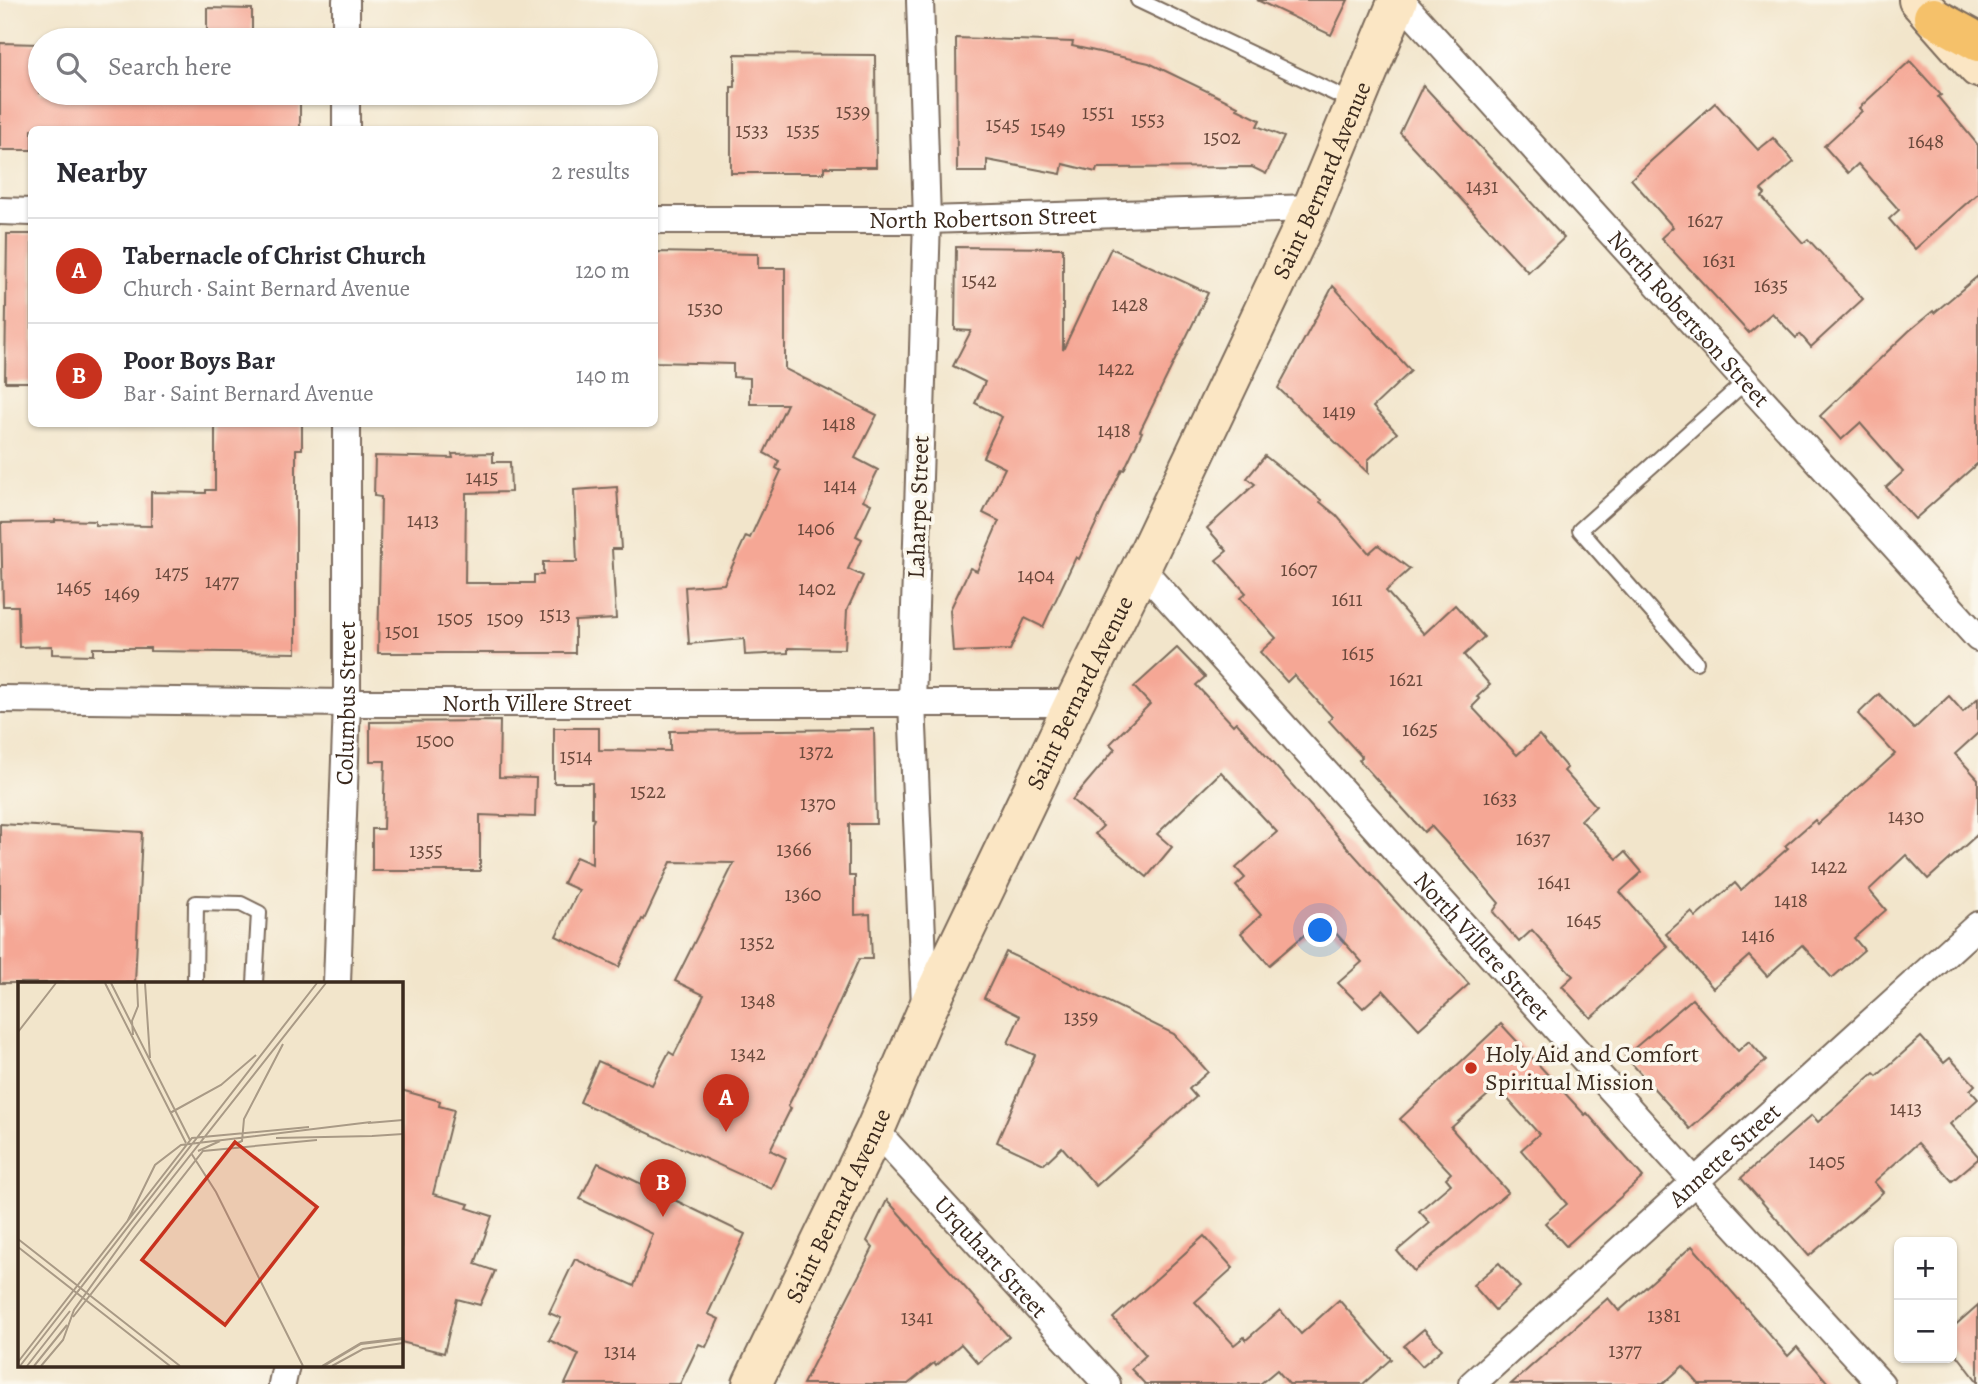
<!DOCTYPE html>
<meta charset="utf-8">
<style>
:root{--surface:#fff;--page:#f7f7f7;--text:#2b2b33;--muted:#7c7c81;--line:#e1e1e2;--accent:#c8321e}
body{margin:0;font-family:Alegreya,serif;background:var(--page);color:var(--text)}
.controls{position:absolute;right:21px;bottom:21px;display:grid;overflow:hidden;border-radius:10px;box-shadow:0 2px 5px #0004}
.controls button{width:63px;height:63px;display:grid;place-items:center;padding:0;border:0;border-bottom:2px solid var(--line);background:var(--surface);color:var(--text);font:35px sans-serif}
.you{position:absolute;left:1321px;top:931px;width:24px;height:24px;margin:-18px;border:5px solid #fff;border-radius:50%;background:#1a73e8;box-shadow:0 0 0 10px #1a73e833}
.badge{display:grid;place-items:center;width:46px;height:46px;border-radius:50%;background:var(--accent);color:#fff;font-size:23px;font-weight:700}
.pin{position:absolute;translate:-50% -58px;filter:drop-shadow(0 2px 4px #0008)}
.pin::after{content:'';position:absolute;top:37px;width:24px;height:21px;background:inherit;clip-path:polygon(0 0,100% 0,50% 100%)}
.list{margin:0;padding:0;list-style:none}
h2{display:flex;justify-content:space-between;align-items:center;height:91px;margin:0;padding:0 28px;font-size:30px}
h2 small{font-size:23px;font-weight:400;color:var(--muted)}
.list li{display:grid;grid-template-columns:46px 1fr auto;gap:21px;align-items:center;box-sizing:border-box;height:105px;padding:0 28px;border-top:2px solid var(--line)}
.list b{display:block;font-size:26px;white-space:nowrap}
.list p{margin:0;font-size:23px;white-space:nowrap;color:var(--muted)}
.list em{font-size:23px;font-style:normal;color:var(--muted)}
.icon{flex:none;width:38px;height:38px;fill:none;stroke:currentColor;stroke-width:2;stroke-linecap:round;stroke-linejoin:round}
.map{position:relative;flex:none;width:1978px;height:1384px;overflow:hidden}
.search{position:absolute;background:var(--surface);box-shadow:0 2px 5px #0004;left:28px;top:28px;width:630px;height:77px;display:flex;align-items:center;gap:18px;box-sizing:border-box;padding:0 24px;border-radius:38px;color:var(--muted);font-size:26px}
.panel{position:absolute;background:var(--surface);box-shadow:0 2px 5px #0004;left:28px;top:126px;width:630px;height:301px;border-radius:10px}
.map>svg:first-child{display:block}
.building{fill:#f5a795}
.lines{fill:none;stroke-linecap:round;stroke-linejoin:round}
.lane-casing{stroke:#7b6b5b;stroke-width:18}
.street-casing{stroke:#7b6b5b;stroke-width:30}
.secondary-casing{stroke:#7b6b5b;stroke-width:42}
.highway-casing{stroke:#7b6b5b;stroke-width:42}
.lane{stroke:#fff;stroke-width:14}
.street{stroke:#fff;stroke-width:26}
.secondary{stroke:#fbe6c4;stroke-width:38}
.highway{stroke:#f5c16b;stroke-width:38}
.poi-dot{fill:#c8321e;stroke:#fbf7ec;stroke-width:2.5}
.labels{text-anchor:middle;stroke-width:7;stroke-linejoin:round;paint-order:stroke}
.number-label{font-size:21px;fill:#6a493c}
.street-label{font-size:24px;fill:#3b2a1e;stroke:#fbf7ec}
.poi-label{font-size:24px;fill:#3b2a1e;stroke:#fbf7ec;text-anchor:start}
.inset-road{fill:none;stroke:#a99a86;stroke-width:2}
.view{fill:#c8321e;fill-opacity:0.15;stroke:#c8321e;stroke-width:3.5}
.inset-edge{fill:none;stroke:#3b2a1e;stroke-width:3.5}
</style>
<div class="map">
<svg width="1978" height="1384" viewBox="0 0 1978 1384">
<rect width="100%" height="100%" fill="#fbf7ec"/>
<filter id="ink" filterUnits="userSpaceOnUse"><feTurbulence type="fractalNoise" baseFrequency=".0143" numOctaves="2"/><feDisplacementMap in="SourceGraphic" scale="14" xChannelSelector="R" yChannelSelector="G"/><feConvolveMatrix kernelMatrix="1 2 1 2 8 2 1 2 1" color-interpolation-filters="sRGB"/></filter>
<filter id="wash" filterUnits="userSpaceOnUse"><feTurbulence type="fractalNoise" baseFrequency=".00686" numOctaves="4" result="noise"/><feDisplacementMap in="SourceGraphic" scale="28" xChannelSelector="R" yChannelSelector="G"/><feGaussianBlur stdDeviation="1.57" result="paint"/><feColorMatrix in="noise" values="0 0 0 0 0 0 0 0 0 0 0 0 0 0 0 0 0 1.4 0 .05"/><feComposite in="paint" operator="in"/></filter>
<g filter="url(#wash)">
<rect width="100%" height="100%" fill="#f2e5cb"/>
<g id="blocks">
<!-- building -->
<g class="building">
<path d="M1257,0H1348L1331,35Z"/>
<path d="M207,8L252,9V40H207Z"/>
<path d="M956,38L1073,42L1072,46L1149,63L1238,106L1237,109L1260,120L1257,126L1284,137L1266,174L1252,167L1097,168L1096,172L1063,164L1061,174L987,160V172H957Z"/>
<path d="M0,43L40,44V93H300V130H32V150H0Z"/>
<path d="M735,54L875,55L876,167H824V173H731V87H735Z"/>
<path d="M1910,61L1941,95L1938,97L1978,145V193L1915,249L1889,219L1899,210L1858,164L1848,173L1824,146L1862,111L1859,108Z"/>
<path d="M1423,85L1564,238L1528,272L1400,133Z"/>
<path d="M1715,103L1758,150L1773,138L1794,162L1761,190L1765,194L1762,197L1803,243L1808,239L1863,299L1811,347L1800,334L1796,338L1772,313L1749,333L1661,238L1673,227L1631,179Z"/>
<path d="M7,234H32V382H5Z"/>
<path d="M956,247L1063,248V350L1111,248L1208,293L1140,431L1142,432L1124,470L1122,469L1079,559L1076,557L1043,627L1025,618L1010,650L953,652L950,610L970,568L977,571L999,521L983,513L1005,468L983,457L1002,417L975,403L985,382L953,366L971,331L955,330Z"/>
<path d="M654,252L758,254V268H785V369L877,415L855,458L878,470L863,500L871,504L856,536L862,539L848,569L863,576L847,610L845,649L788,648V653L745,655L744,639L689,644L685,587L724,584L746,536L750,538L781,471L776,468L779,461L764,453L787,404H750V378L733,377V364L654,362Z"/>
<path d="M1978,276V463L1915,519L1886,487L1903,472L1860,423L1841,440L1820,416L1909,331L1933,311L1934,313Z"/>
<path d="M1333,286L1411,371L1373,407L1397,433L1368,460V473L1278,388Z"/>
<path d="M215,424H302V449H296V653L150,651V648H93V655L52,654V646L19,647L18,606H3L1,523L55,522V520L95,521V525L151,526V492L206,493V490H215Z"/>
<path d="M493,453V462H510L511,492L466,493L465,583H534V575H543V562H577L574,490L617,487L621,549H612L616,619L575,621V653H378L381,497L374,496L375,456L453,458L452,454Z"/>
<path d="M1265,456L1321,500L1320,502L1336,515L1369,553L1378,545L1410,569L1386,591L1424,634L1455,605L1484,637L1464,655L1490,685L1477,697L1480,699L1472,707L1517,755L1539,735L1567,768L1564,771L1596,806L1581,820L1617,859L1625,852L1642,872L1620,892L1668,947L1591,1018L1562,986L1573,976L1532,930L1519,942L1493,912L1499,903L1462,860L1431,826L1424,832L1359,760L1362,757L1329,721L1332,717L1294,675L1287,682L1260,652L1276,638L1240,598L1246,593L1216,560L1227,551L1207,528L1255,484L1247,478Z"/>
<path d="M1177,648L1205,677L1196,685L1233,725L1236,722L1469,984L1419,1029L1383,990L1363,1008L1338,983L1362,962L1323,919L1269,965L1241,933L1261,915L1236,886L1245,878L1236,868L1277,832L1221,772L1157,834L1172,847L1147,877L1095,834L1103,826L1072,800L1115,749L1110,744L1150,704L1134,687Z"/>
<path d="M1879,694L1914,729L1949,696L1963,712L1978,698V733L1955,754L1978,779V834L1928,879L1906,855L1869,890L1886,910L1854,938L1864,950L1832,978L1802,945L1767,976L1749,956L1713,988L1666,934L1691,912L1696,917L1735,883L1741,890L1788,848L1785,846L1815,820L1818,824L1895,754L1858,714Z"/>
<path d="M500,721L499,777L536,778L535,817L480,815V871H372V829H383L385,761H370V722Z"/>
<path d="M554,728H599V750L670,751V731L874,729L876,824H849V876H855V915L870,914L872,959H859L833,1016L788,1106L791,1108L770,1150L786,1158L772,1189L580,1102L598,1061L652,1085L669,1052L674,1055L704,995L675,981L734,863L671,862L644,920L642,919L619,967L556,936L579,890L563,883L576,857L592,864V823L594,819L592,818V783H554Z"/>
<path d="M0,824L142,832L135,983H0Z"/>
<path d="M1006,952L1174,1034L1208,1072L1189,1089L1196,1097L1096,1186L1062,1147L1044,1164L997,1142L1035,1055L1008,1043L1020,1016L984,998Z"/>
<path d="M1692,999L1738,1051L1749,1041L1766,1060L1690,1129L1625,1056Z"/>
<path d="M1501,1024L1585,1115L1587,1113L1643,1177L1566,1246L1545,1223L1567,1204L1521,1150L1539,1134L1497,1087L1451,1128L1508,1192L1414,1271L1397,1251L1430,1223L1419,1211L1451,1184L1446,1178L1451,1173L1400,1119Z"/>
<path d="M1921,1037L1944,1063L1950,1058L1975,1085L1970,1090L1978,1099L1950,1124L1978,1156V1159L1952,1181L1918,1143L1874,1182L1883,1192L1876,1199L1809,1256L1741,1178L1812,1115L1818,1122L1874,1073L1877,1076Z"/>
<path d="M401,1090L440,1101L439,1106L454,1110L433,1194L469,1204L467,1208L492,1216L475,1264L495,1271L480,1305L457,1299L444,1353L401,1342Z"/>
<path d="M598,1163L745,1234L708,1314L719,1319L706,1347L699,1344L680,1384H565L579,1354L549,1340L561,1318L549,1313L575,1259L634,1286L653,1234L580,1199Z"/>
<path d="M887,1200L1009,1337L978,1363L961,1344L936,1366L934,1363L908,1384H803L873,1248L867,1241Z"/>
<path d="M1204,1236L1233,1268L1195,1302L1234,1345L1244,1337L1246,1340L1280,1310L1301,1334L1339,1300L1391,1359L1363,1384H1289L1277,1370L1260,1384H1145L1131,1369L1146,1355L1113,1318Z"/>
<path d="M1692,1246L1788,1356L1797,1347L1829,1384H1699L1683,1366L1663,1384H1511L1608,1298L1619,1311Z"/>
<path d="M1499,1263L1520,1287L1495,1310L1473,1285Z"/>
<path d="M1978,1305V1382L1952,1348V1328Z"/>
<path d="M1424,1329L1442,1349L1422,1366L1404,1346Z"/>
</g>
</g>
</g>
<g filter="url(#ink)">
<use href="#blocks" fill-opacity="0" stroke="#7b6b5b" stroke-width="2"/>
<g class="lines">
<defs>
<g id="lane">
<path d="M1138,0L1355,103"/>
<path d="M1696,662L1580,530L1746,381"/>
<path d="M195,983L196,903L241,904L259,913L255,983"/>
</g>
<g id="street">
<path d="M346,0V40"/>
<path d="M920,0L927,220L912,703L925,1006"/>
<path id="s1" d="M1400,0L1978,638"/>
<path d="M346,93V130"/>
<path d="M0,211L32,212"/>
<path id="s2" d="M654,220H927L1312,208"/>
<path id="s3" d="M1141,568L1695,1182L1881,1384"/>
<path id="s4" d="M0,699L347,703H1074"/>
<path id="s5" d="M337,983L347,703V424"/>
<path id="s6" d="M875,1130L1107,1384"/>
<path d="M282,1384L286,1365"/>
<path id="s7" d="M1472,1384L1978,925"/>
</g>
<g id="secondary">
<path d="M1918,0L1978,68"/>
<path id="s8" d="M752,1384L875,1130L925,1014L1074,703L1141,568L1312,208L1398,0"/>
</g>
<path id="highway" d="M1933,17L1978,42"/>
</defs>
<!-- lane casing -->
<use href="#lane" class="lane-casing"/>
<!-- street casing -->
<use href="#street" class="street-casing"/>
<!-- secondary casing -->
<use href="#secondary" class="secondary-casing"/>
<!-- highway casing -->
<use href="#highway" class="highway-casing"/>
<!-- lane -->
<use href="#lane" class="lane"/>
<!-- street -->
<use href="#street" class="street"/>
<!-- secondary -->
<use href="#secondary" class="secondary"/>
<!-- highway -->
<use href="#highway" class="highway"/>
</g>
</g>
<!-- markers -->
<circle class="poi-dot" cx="1471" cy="1068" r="7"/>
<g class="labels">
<!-- number labels -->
<g class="number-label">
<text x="853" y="118">1539</text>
<text x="1098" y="119">1551</text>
<text x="1148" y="126">1553</text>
<text x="1003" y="131">1545</text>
<text x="1048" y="135">1549</text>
<text x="752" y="137">1533</text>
<text x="803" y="137">1535</text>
<text x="1222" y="144">1502</text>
<text x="1926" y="148">1648</text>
<text x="1482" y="193">1431</text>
<text x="1705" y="227">1627</text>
<text x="1719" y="267">1631</text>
<text x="979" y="287">1542</text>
<text x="1771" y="292">1635</text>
<text x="1130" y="311">1428</text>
<text x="705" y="315">1530</text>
<text x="1116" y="375">1422</text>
<text x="1339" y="418">1419</text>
<text x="839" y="430">1418</text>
<text x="1114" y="437">1418</text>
<text x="482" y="484">1415</text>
<text x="840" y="492">1414</text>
<text x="423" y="527">1413</text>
<text x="816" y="535">1406</text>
<text x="1299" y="576">1607</text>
<text x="172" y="579">1475</text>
<text x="1036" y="582">1404</text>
<text x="222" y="588">1477</text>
<text x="74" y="594">1465</text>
<text x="817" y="595">1402</text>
<text x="122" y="600">1469</text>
<text x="1347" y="606">1611</text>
<text x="555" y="621">1513</text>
<text x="455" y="625">1505</text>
<text x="505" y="625">1509</text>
<text x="402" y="638">1501</text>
<text x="1358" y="660">1615</text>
<text x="1406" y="686">1621</text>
<text x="1420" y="736">1625</text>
<text x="435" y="747">1500</text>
<text x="816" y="758">1372</text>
<text x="576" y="763">1514</text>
<text x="648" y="798">1522</text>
<text x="1500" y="805">1633</text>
<text x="818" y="810">1370</text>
<text x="1906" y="823">1430</text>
<text x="1533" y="845">1637</text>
<text x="794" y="856">1366</text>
<text x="426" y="857">1355</text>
<text x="1829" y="873">1422</text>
<text x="1554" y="889">1641</text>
<text x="803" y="901">1360</text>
<text x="1791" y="907">1418</text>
<text x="1584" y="927">1645</text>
<text x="1758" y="942">1416</text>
<text x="757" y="949">1352</text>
<text x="758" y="1007">1348</text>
<text x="1081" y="1024">1359</text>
<text x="748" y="1060">1342</text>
<text x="1906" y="1115">1413</text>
<text x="1827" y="1168">1405</text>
<text x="1664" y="1322">1381</text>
<text x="917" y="1324">1341</text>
<text x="1625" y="1357">1377</text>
<text x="620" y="1358">1314</text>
</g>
<!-- street labels -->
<g class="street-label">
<text dy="8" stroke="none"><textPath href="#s8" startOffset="1332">Saint Bernard Avenue</textPath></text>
<text dy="8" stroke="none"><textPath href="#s2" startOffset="329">North Robertson Street</textPath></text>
<text dy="8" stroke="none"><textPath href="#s1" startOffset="430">North Robertson Street</textPath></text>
<text transform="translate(918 507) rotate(-88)" y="8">Laharpe Street</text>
<text dy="8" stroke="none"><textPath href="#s8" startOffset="765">Saint Bernard Avenue</textPath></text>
<text dy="8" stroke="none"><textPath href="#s5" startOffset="280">Columbus Street</textPath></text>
<text dy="8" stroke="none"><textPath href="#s4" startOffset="537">North Villere Street</textPath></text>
<text dy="8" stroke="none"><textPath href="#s3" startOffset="509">North Villere Street</textPath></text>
<text dy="8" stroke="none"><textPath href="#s7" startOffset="341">Annette Street</textPath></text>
<text dy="8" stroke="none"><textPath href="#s8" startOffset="198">Saint Bernard Avenue</textPath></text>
<text dy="8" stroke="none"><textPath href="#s6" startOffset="172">Urquhart Street</textPath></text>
</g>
<!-- poi labels -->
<g class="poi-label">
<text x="1485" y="1062">Holy Aid and Comfort<tspan x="1485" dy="28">Spiritual Mission</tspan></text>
</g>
</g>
<!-- overview -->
<g transform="translate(18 982)">
<rect width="385" height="385" fill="#f2e5cb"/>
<path class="inset-road" d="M87,1L168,161M93,1L172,158M127,1L132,76M0,50L38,1M115,53L114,39L120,24L119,1M152,131L203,103L238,73M350,141L385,138M354,154L385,152M258,156L355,154M215,163L224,159L226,137L265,62M180,169L202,159M173,171L198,210L285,384M109,240L137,183L163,163L353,140M0,257L162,384M0,265L152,384M55,335L185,169L299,158M0,380L174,156L291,145M2,384L299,1M9,384L52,329M16,384L49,343M23,384L45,358L56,328L114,247L308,1M304,384L343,361L385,356M306,384L343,362L385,357M314,384L345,367L385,361"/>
<path class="view" d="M217,160L299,225L207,343L124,278Z"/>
<rect width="385" height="385" class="inset-edge"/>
</g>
</svg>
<div class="controls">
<button>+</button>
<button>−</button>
</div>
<div class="you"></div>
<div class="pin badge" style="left:726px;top:1132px">A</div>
<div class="pin badge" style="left:663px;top:1217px">B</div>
<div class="search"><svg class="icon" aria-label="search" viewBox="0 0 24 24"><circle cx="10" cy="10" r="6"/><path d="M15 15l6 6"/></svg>Search here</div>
<section class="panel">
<h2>Nearby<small>2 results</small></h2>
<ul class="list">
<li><span class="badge">A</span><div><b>Tabernacle of Christ Church</b><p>Church · Saint Bernard Avenue</p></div><em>120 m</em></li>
<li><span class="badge">B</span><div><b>Poor Boys Bar</b><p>Bar · Saint Bernard Avenue</p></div><em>140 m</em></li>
</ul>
</section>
</div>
